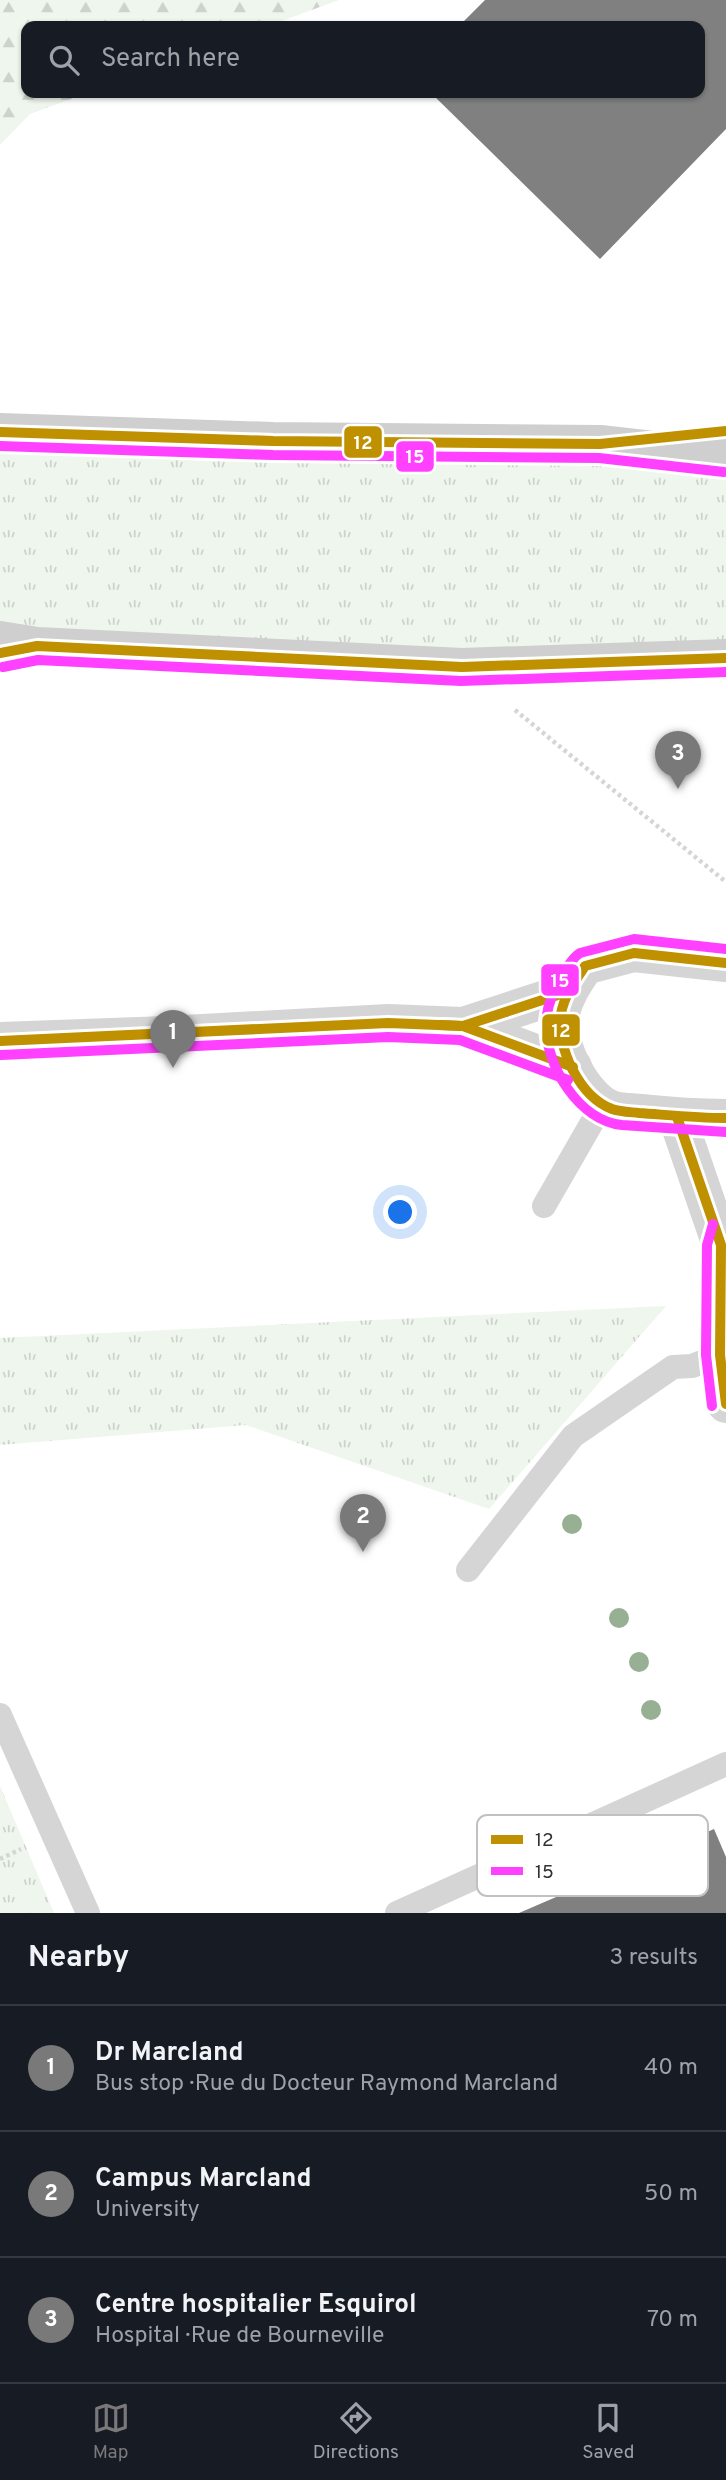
<!DOCTYPE html>
<meta charset="utf-8">
<style>
:root{--surface:#171b24;--page:#242831;--text:#f1f3f6;--muted:#9ea1a6;--line:#363941;--accent:#797979}
body{margin:0;font-family:Overpass,sans-serif;background:var(--page);color:var(--text)}
.you{position:absolute;left:401px;top:1213px;width:24px;height:24px;margin:-18px;border:5px solid #fff;border-radius:50%;background:#1a73e8;box-shadow:0 0 0 10px #1a73e833}
.badge{display:grid;place-items:center;width:46px;height:46px;border-radius:50%;background:var(--accent);color:#fff;font-size:23px;font-weight:700}
.pin{position:absolute;translate:-50% -58px;filter:drop-shadow(0 2px 4px #0008)}
.pin::after{content:'';position:absolute;top:37px;width:24px;height:21px;background:inherit;clip-path:polygon(0 0,100% 0,50% 100%)}
.list{margin:0;padding:0;list-style:none}
h2{display:flex;justify-content:space-between;align-items:center;height:91px;margin:0;padding:0 28px;font-size:30px}
h2 small{font-size:23px;font-weight:400;color:var(--muted)}
.list li{display:grid;grid-template-columns:46px 1fr auto;gap:21px;align-items:center;box-sizing:border-box;height:126px;padding:0 28px;border-top:2px solid var(--line)}
.list b{display:block;font-size:26px;white-space:nowrap}
.list p{margin:0;font-size:23px;white-space:nowrap;color:var(--muted)}
.list em{font-size:23px;font-style:normal;color:var(--muted)}
.icon{flex:none;width:38px;height:38px;fill:none;stroke:currentColor;stroke-width:2;stroke-linecap:round;stroke-linejoin:round}
.map{position:relative;flex:none;width:726px;height:1913px;overflow:hidden}
.search{position:absolute;background:var(--surface);box-shadow:0 2px 5px #0004;left:21px;right:21px;top:21px;height:77px;display:flex;align-items:center;gap:18px;box-sizing:border-box;padding:0 24px;border-radius:14px;color:var(--muted);font-size:26px}
.sheet{height:469px;background:var(--surface)}
nav{display:flex;justify-content:space-around;align-items:center;box-sizing:border-box;height:98px;border-top:2px solid var(--line);background:var(--surface);font-size:19px;color:var(--muted)}
nav a{display:grid;justify-items:center;gap:4px}
nav .on{color:var(--accent)}
.map>svg:first-child{display:block}
.grass{fill:url(#grass-tufts)}
.forest{fill:url(#forest-firs)}
.building{fill:#808080}
.lines{fill:none;stroke-linecap:round;stroke-linejoin:round}
.path{stroke:#d5d5d5;stroke-width:4.5;stroke-dasharray:3.5 3.5;stroke-linecap:butt}
.lane{stroke:#d5d5d5;stroke-width:24}
.street{stroke:#d5d5d5;stroke-width:38}
.secondary{stroke:#cfcfcf;stroke-width:38}
.bus-1-casing{stroke:#fff;stroke-width:16}
.bus-2-casing{stroke:#fff;stroke-width:16}
.bus-1{stroke:#bf9000;stroke-width:10}
.bus-2{stroke:#ff40ff;stroke-width:10}
.tree{fill:#97b094}
.key{fill:#fff;stroke:#c1c1c1;stroke-width:2}
.key-label{font-size:19px;fill:#313131}
.line-badge{stroke:#fff;stroke-width:2.5}
.badge-label{font-size:19px;text-anchor:middle;font-weight:bold;fill:#fff}
</style>
<div class="map">
<svg width="726" height="1913" viewBox="0 0 726 1913">
<defs>
<pattern id="grass-tufts" width="24" height="20" patternUnits="userSpaceOnUse" patternTransform="scale(1.75)"><rect width="24" height="20" fill="#eff6ed"/><path d="M3 7l-1-3M5 7V3M7 7l1-3M15 17l-1-3M17 17v-4M19 17l1-3" fill="none" stroke="#cdd3cc"/></pattern>
<pattern id="forest-firs" width="22" height="20" patternUnits="userSpaceOnUse" patternTransform="scale(1.75)"><rect width="22" height="20" fill="#eff6ed"/><path d="M5 1l3.5 6h-7zM16 11l3.5 6h-7z" fill="#cdd3cc"/></pattern>
</defs>
<rect width="100%" height="100%" fill="#fff"/>
<!-- grass -->
<g class="grass">
<path d="M0,432L726,461V658L0,653Z"/>
<path d="M666,1306L489,1509L246,1425L0,1445V1338Z"/>
<path d="M0,1786L54,1913H0Z"/>
</g>
<!-- forest -->
<path class="forest" d="M0,0H339L268,26H26V93H88L30,114L0,145Z"/>
<!-- building -->
<g class="building">
<path d="M485,0H726V129L600,259L431,93H700V26H459Z"/>
<path d="M714,1829L726,1857V1913H519Z"/>
</g>
<g class="lines">
<!-- path -->
<g class="path">
<path d="M515,710L726,882"/>
<path d="M0,1859L21,1849"/>
</g>
<!-- lane -->
<g class="lane">
<path d="M544,1206L602,1105"/>
<path d="M468,1570L573,1436L673,1367L692,1366L720,1355"/>
<path d="M0,1715L88,1913"/>
<path d="M397,1913L726,1764"/>
</g>
<!-- street -->
<g class="street">
<path d="M726,963L634,953L585,966C575,981 565,995 561,1013C554,1043 584,1102 614,1110C622,1112 632,1112 641,1113C669,1116 697,1118 726,1118"/>
<path d="M463,1026L567,992"/>
<path d="M0,1041L166,1035L388,1023L463,1026L573,1067"/>
<path d="M677,1117L721,1245"/>
<path d="M726,1228L721,1245L720,1355L726,1404"/>
</g>
<!-- secondary -->
<g class="secondary">
<path d="M0,432L273,441L600,444L726,458"/>
<path d="M0,640L37,646L462,667L726,658"/>
</g>
<defs>
<g id="bus-1">
<path d="M0,432L273,441L600,444L726,431"/>
<path d="M0,653L37,646L462,667L726,658"/>
<path d="M726,963L634,953L585,966C575,981 564,996 561,1014C556,1048 580,1097 612,1109C621,1112 630,1112 639,1113C668,1115 697,1118 726,1118"/>
<path d="M440,1025L463,1026L567,992"/>
<path d="M0,1041L388,1023L463,1026L573,1067"/>
<path d="M677,1117L721,1245L720,1355L726,1404"/>
</g>
<g id="bus-2">
<path d="M0,446L273,455L599,458L724,472"/>
<path d="M3,667L38,660L461,681L726,672"/>
<path d="M1,1055L388,1037L460,1040L568,1080"/>
<path d="M726,1132L622,1125C578,1120 546,1066 546,1025C546,1006 554,989 563,974C568,966 572,958 580,953L634,939L726,949"/>
<path d="M712,1406L706,1355L707,1245L713,1224"/>
</g>
</defs>
<!-- bus-1 casing -->
<use href="#bus-1" class="bus-1-casing"/>
<!-- bus-2 casing -->
<use href="#bus-2" class="bus-2-casing"/>
<!-- bus-1 -->
<use href="#bus-1" class="bus-1"/>
<!-- bus-2 -->
<use href="#bus-2" class="bus-2"/>
</g>
<!-- trees -->
<g class="tree">
<circle cx="572" cy="1524" r="10"/>
<circle cx="619" cy="1618" r="10"/>
<circle cx="639" cy="1662" r="10"/>
<circle cx="651" cy="1710" r="10"/>
</g>
<!-- legend -->
<rect x="477" y="1815" width="231" height="81" rx="10" class="key"/>
<rect x="491" y="1835" width="32" height="9" fill="#bf9000"/>
<rect x="491" y="1867" width="32" height="8" fill="#ff40ff"/>
<g class="key-label">
<text x="535" y="1846">12</text>
<text x="535" y="1878">15</text>
</g>
<g class="line-badge">
<rect x="343" y="425" width="40" height="34" rx="7" fill="#bf9000"/>
<rect x="395" y="440" width="40" height="33" rx="7" fill="#ff40ff"/>
<rect x="540" y="963" width="40" height="34" rx="7" fill="#ff40ff"/>
<rect x="541" y="1013" width="40" height="34" rx="7" fill="#bf9000"/>
</g>
<g class="badge-label">
<text x="363" y="449">12</text>
<text x="415" y="463">15</text>
<text x="560" y="987">15</text>
<text x="561" y="1037">12</text>
</g>
</svg>
<div class="you"></div>
<div class="pin badge" style="left:173px;top:1068px">1</div>
<div class="pin badge" style="left:363px;top:1552px">2</div>
<div class="pin badge" style="left:678px;top:789px">3</div>
<div class="search"><svg class="icon" aria-label="search" viewBox="0 0 24 24"><circle cx="10" cy="10" r="6"/><path d="M15 15l6 6"/></svg>Search here</div>
</div>
<section class="sheet">
<h2>Nearby<small>3 results</small></h2>
<ul class="list">
<li><span class="badge">1</span><div><b>Dr Marcland</b><p>Bus stop · Rue du Docteur Raymond Marcland</p></div><em>40 m</em></li>
<li><span class="badge">2</span><div><b>Campus Marcland</b><p>University</p></div><em>50 m</em></li>
<li><span class="badge">3</span><div><b>Centre hospitalier Esquirol</b><p>Hospital · Rue de Bourneville</p></div><em>70 m</em></li>
</ul>
</section>
<nav>
<a class="on"><svg class="icon" aria-label="map" viewBox="0 0 24 24"><path d="M3 6l6-2 6 2 6-2v14l-6 2-6-2-6 2zM9 4v14M15 6v14"/></svg>Map</a>
<a><svg class="icon" aria-label="directions" viewBox="0 0 24 24"><path d="M12 3l9 9-9 9-9-9zM9 14v-3h6M13 9l2 2-2 2"/></svg>Directions</a>
<a><svg class="icon" aria-label="saved" viewBox="0 0 24 24"><path d="M7 4h10v16l-5-4-5 4z"/></svg>Saved</a>
</nav>
